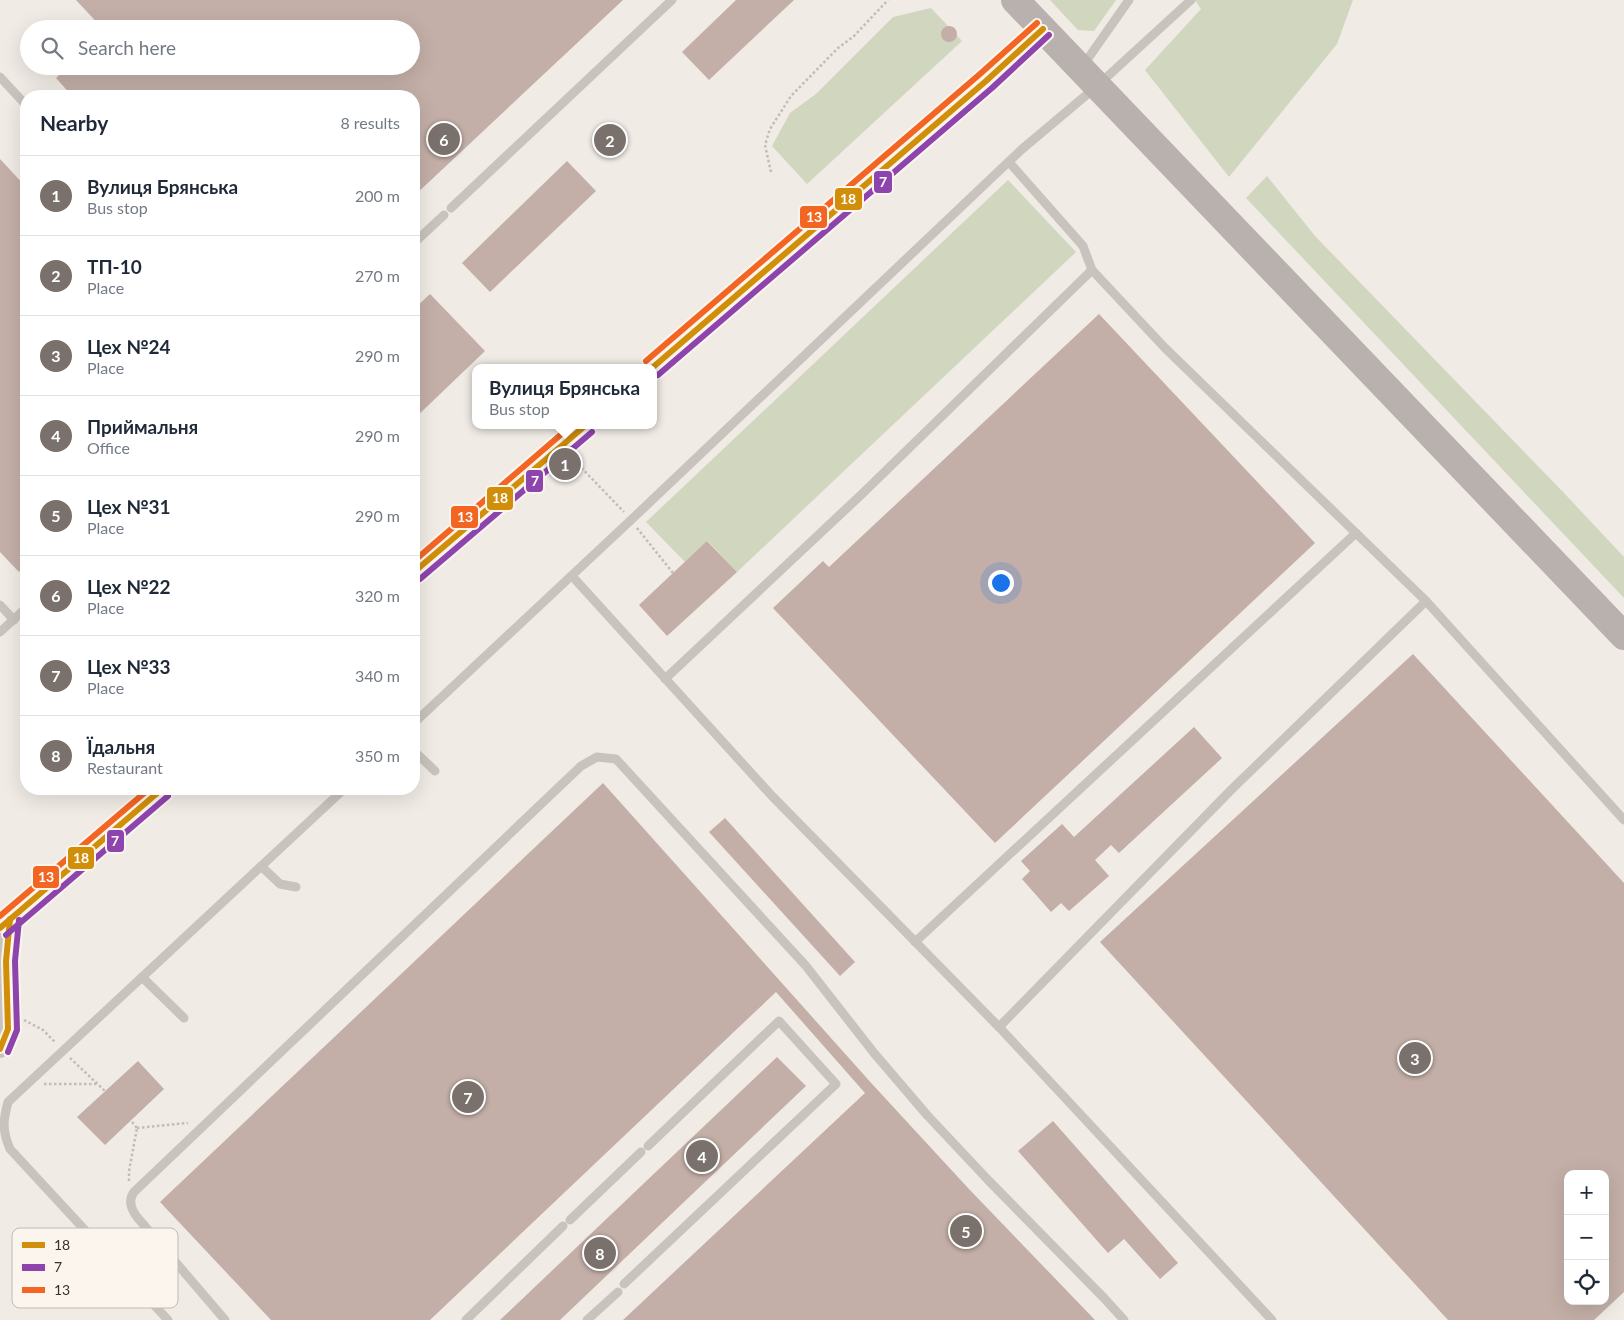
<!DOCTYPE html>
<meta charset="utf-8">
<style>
:root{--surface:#fff;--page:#f2f2f3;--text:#1f2937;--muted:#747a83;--line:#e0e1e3;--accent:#7a716c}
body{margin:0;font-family:Lato,sans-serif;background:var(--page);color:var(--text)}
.controls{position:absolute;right:15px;bottom:15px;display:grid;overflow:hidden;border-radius:10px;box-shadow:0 5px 20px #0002}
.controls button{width:45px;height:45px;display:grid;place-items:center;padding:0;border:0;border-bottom:1px solid var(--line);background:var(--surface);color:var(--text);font:25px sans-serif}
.you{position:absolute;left:1000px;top:582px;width:18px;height:18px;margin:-12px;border:4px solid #fff;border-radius:50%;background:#1a73e8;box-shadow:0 0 0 8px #1a73e833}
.badge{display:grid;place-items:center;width:32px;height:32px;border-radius:50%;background:var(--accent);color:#fff;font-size:16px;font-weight:700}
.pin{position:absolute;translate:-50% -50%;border:2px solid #fff;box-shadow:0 1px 5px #0006}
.popup{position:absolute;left:472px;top:364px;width:185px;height:65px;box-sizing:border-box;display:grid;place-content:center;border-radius:10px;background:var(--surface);filter:drop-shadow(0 1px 4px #0005);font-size:16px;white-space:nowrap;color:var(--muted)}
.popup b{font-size:19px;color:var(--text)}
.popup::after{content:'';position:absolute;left:50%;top:100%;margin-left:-10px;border:10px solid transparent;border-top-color:var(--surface)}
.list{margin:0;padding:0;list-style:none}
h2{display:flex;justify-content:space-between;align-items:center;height:65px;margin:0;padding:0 20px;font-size:21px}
h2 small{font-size:16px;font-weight:400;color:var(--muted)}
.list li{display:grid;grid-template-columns:32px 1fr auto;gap:15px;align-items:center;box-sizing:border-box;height:80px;padding:0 20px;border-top:1px solid var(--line)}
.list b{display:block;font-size:19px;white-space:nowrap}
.list p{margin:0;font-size:16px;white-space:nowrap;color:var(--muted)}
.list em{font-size:16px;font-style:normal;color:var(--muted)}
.icon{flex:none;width:28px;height:28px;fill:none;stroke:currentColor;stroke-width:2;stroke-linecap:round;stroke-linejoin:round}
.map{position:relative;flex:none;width:1624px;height:1320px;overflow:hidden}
.search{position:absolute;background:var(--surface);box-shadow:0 5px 20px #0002;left:20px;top:20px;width:400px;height:55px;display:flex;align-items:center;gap:12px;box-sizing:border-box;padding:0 18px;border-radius:28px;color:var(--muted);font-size:19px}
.panel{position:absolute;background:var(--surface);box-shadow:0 5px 20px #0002;left:20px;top:90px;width:400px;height:705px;border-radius:20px}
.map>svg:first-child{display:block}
.green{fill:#d1d6bf}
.building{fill:#c3afa7;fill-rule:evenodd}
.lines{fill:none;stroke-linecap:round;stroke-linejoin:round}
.path{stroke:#c2bbb6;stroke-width:2.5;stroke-dasharray:2.5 2.5;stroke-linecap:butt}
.lane{stroke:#c9c3be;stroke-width:9}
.street{stroke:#c9c3be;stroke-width:18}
.primary{stroke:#b8b1ad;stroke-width:28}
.bus-1-casing{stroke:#fbf5ee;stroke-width:10}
.bus-2-casing{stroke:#fbf5ee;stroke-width:10}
.bus-3-casing{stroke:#fbf5ee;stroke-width:10}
.bus-1{stroke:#d18e09;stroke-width:6}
.bus-2{stroke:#8e44ad;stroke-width:6}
.bus-3{stroke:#f26522;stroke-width:6}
.key{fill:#fbf5ee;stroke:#c1bab4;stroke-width:1}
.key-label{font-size:14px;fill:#3b302b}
.line-badge{stroke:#fbf5ee;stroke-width:2}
.badge-label{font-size:14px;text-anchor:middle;font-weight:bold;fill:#fff}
</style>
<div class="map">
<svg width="1624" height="1320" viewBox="0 0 1624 1320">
<rect width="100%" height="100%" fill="#f0ebe5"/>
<!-- green -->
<g class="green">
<path d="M1050,0H1116L1094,31L1078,30Z"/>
<path d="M1195,0H1353L1337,44L1229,177L1145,70L1201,9Z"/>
<path d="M931,8L962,41L807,184L772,146L790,113L816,94L893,17Z"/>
<path d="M1267,176L1315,236L1564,493L1624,557V598L1246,198Z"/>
<path d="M1008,180L1076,252L737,572L708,541L685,562L646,522Z"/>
</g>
<!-- building -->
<g class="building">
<path d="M76,0H623L414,196V96H72L56,78L69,66H411V29H103Z"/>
<path d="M736,0H794L709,80L682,52Z"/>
<circle cx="949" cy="34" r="8"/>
<path d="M606,124L626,147L614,157L594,134Z"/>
<path d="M0,159L26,187V565L19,572L0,552Z"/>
<path d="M567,161L596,191L490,292L462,263Z"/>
<path d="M430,294L485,351L414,419V309Z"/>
<path d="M1099,314L1315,543L995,843L773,608L823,561L829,567Z"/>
<path d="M707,541L737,572L667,636L639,605Z"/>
<path d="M1413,654L1624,883V1292L1594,1320H1448L1100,942ZM1568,1174H1605V1301H1568Z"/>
<path d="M1194,727L1222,758L1119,853L1111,845L1095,860L1109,876L1069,911L1061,903L1051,912L1022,879L1030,871L1021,861L1062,824L1074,837Z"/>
<path d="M603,783L873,1085L968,1188L1095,1320H623L865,1093L776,992L430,1320H271L160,1202Z"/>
<path d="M725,818L855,962L840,976L709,832Z"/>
<path d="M777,1057L806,1086L684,1202L560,1320H500Z"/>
<path d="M138,1061L164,1089L105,1145L77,1117Z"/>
<path d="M1053,1121L1178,1263L1160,1279L1124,1239L1108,1253L1018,1151Z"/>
</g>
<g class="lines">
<!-- path -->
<g class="path">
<path d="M771,172L765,145L770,129L791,96L838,48L854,36L888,0"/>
<path d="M571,457L624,512"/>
<path d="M637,528L673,573"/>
<path d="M24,1020L43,1030L56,1043"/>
<path d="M70,1058L105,1091"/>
<path d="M44,1084H96"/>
<path d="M132,1122L137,1128"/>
<path d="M137,1128L188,1123"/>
<path d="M129,1181V1171L137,1128"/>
</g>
<!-- lane -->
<g class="lane">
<path d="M1082,67L1129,0"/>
<path d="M0,77L26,105"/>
<path d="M1009,162L1083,246L1092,270L1165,348L1426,601L1624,820"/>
<path d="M451,208L672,0"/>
<path d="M414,243L444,215"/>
<path d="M572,576L772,796L999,1027L1272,1320"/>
<path d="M0,605L14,620"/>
<path d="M0,632L26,608"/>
<path d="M665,679L863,493L1092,270"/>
<path d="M414,723L631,520L1021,150L1097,86L1191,0"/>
<path d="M414,751L435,771"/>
<path d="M261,866L280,884L296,887"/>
<path d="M915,942L1356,533"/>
<path d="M142,977L184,1018"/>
<path d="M999,1027L1232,789L1426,601"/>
<path d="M570,1220L641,1152"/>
<path d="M624,1284L836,1084L779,1021L648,1146"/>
<path d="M168,1320L10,1149C2,1130 3,1121 8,1102L344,789"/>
<path d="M225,1320L137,1217C131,1209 128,1200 134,1192L581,766L597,757L616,759L806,966L874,1053L927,1115L989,1181L1104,1298L1124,1320"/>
<path d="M466,1320L563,1226"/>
<path d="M587,1320L618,1292"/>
</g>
<!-- street -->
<g class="street">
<path d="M652,368L986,81L1043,29"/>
<path d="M414,572L586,425"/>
<path d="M0,928L162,789"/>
<path d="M0,1049L8,1029L6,961L10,919"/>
</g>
<!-- primary -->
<path class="primary" d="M1015,0L1624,636"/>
<defs>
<g id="bus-1">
<path d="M652,368L986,81L1043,29"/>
<path d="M414,572L586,425"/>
<path d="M0,928L162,789"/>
<path d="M0,1049L8,1029L6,961L10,919"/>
</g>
<g id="bus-2">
<path d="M658,375L992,88L1049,35"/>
<path d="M420,579L592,432"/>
<path d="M6,935L168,796"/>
<path d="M8,1052L17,1030L15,961L19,920"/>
</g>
<g id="bus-3">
<path d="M646,361L980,74L1037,23"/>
<path d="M414,561L572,425"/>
<path d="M0,916L149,789"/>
</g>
</defs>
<!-- bus-1 casing -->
<use href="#bus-1" class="bus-1-casing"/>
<!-- bus-2 casing -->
<use href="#bus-2" class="bus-2-casing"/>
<!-- bus-3 casing -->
<use href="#bus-3" class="bus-3-casing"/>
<!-- bus-1 -->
<use href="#bus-1" class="bus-1"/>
<!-- bus-2 -->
<use href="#bus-2" class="bus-2"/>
<!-- bus-3 -->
<use href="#bus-3" class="bus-3"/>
</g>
<!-- legend -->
<rect x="12" y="1228" width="166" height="80" rx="8" class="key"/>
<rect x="22" y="1242" width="23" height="6" fill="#d18e09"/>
<rect x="22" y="1264" width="23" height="7" fill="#8e44ad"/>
<rect x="22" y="1287" width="23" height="6" fill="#f26522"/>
<g class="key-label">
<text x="54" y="1250">18</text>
<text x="54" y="1272">7</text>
<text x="54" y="1295">13</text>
</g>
<g class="line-badge">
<rect x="873" y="170" width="20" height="24" rx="5" fill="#8e44ad"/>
<rect x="834" y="187" width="29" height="24" rx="5" fill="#d18e09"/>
<rect x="799" y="205" width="29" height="24" rx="5" fill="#f26522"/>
<rect x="525" y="469" width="19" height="24" rx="5" fill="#8e44ad"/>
<rect x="486" y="486" width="28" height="25" rx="5" fill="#d18e09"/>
<rect x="450" y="505" width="29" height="24" rx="5" fill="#f26522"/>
<rect x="106" y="829" width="19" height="24" rx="5" fill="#8e44ad"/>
<rect x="67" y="846" width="28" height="24" rx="5" fill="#d18e09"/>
<rect x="32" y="865" width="28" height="24" rx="5" fill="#f26522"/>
</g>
<g class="badge-label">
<text x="883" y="187">7</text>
<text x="848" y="204">18</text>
<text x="814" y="222">13</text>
<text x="535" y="486">7</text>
<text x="500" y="503">18</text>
<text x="465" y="522">13</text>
<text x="115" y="846">7</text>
<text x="81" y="863">18</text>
<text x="46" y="882">13</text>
</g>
</svg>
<div class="controls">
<button>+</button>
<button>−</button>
<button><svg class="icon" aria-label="locate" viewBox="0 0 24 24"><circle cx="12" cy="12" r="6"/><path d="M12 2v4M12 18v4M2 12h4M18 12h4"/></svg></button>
</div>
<div class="you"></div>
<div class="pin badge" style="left:565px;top:464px">1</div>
<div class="popup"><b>Вулиця Брянська</b>Bus stop</div>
<div class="pin badge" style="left:610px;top:140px">2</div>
<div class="pin badge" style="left:1415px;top:1058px">3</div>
<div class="pin badge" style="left:702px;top:1156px">4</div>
<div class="pin badge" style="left:966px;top:1231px">5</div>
<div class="pin badge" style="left:444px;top:139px">6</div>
<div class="pin badge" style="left:468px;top:1097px">7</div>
<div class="pin badge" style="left:600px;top:1253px">8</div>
<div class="search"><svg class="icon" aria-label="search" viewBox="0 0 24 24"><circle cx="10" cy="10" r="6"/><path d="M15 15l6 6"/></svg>Search here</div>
<section class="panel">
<h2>Nearby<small>8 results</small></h2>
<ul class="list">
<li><span class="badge">1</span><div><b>Вулиця Брянська</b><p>Bus stop</p></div><em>200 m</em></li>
<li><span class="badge">2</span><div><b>ТП-10</b><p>Place</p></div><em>270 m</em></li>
<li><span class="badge">3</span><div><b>Цех №24</b><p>Place</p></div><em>290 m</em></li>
<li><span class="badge">4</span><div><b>Приймальня</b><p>Office</p></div><em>290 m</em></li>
<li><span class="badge">5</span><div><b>Цех №31</b><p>Place</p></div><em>290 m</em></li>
<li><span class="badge">6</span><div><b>Цех №22</b><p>Place</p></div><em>320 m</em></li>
<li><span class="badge">7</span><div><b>Цех №33</b><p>Place</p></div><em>340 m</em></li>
<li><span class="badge">8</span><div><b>Їдальня</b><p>Restaurant</p></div><em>350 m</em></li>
</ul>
</section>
</div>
